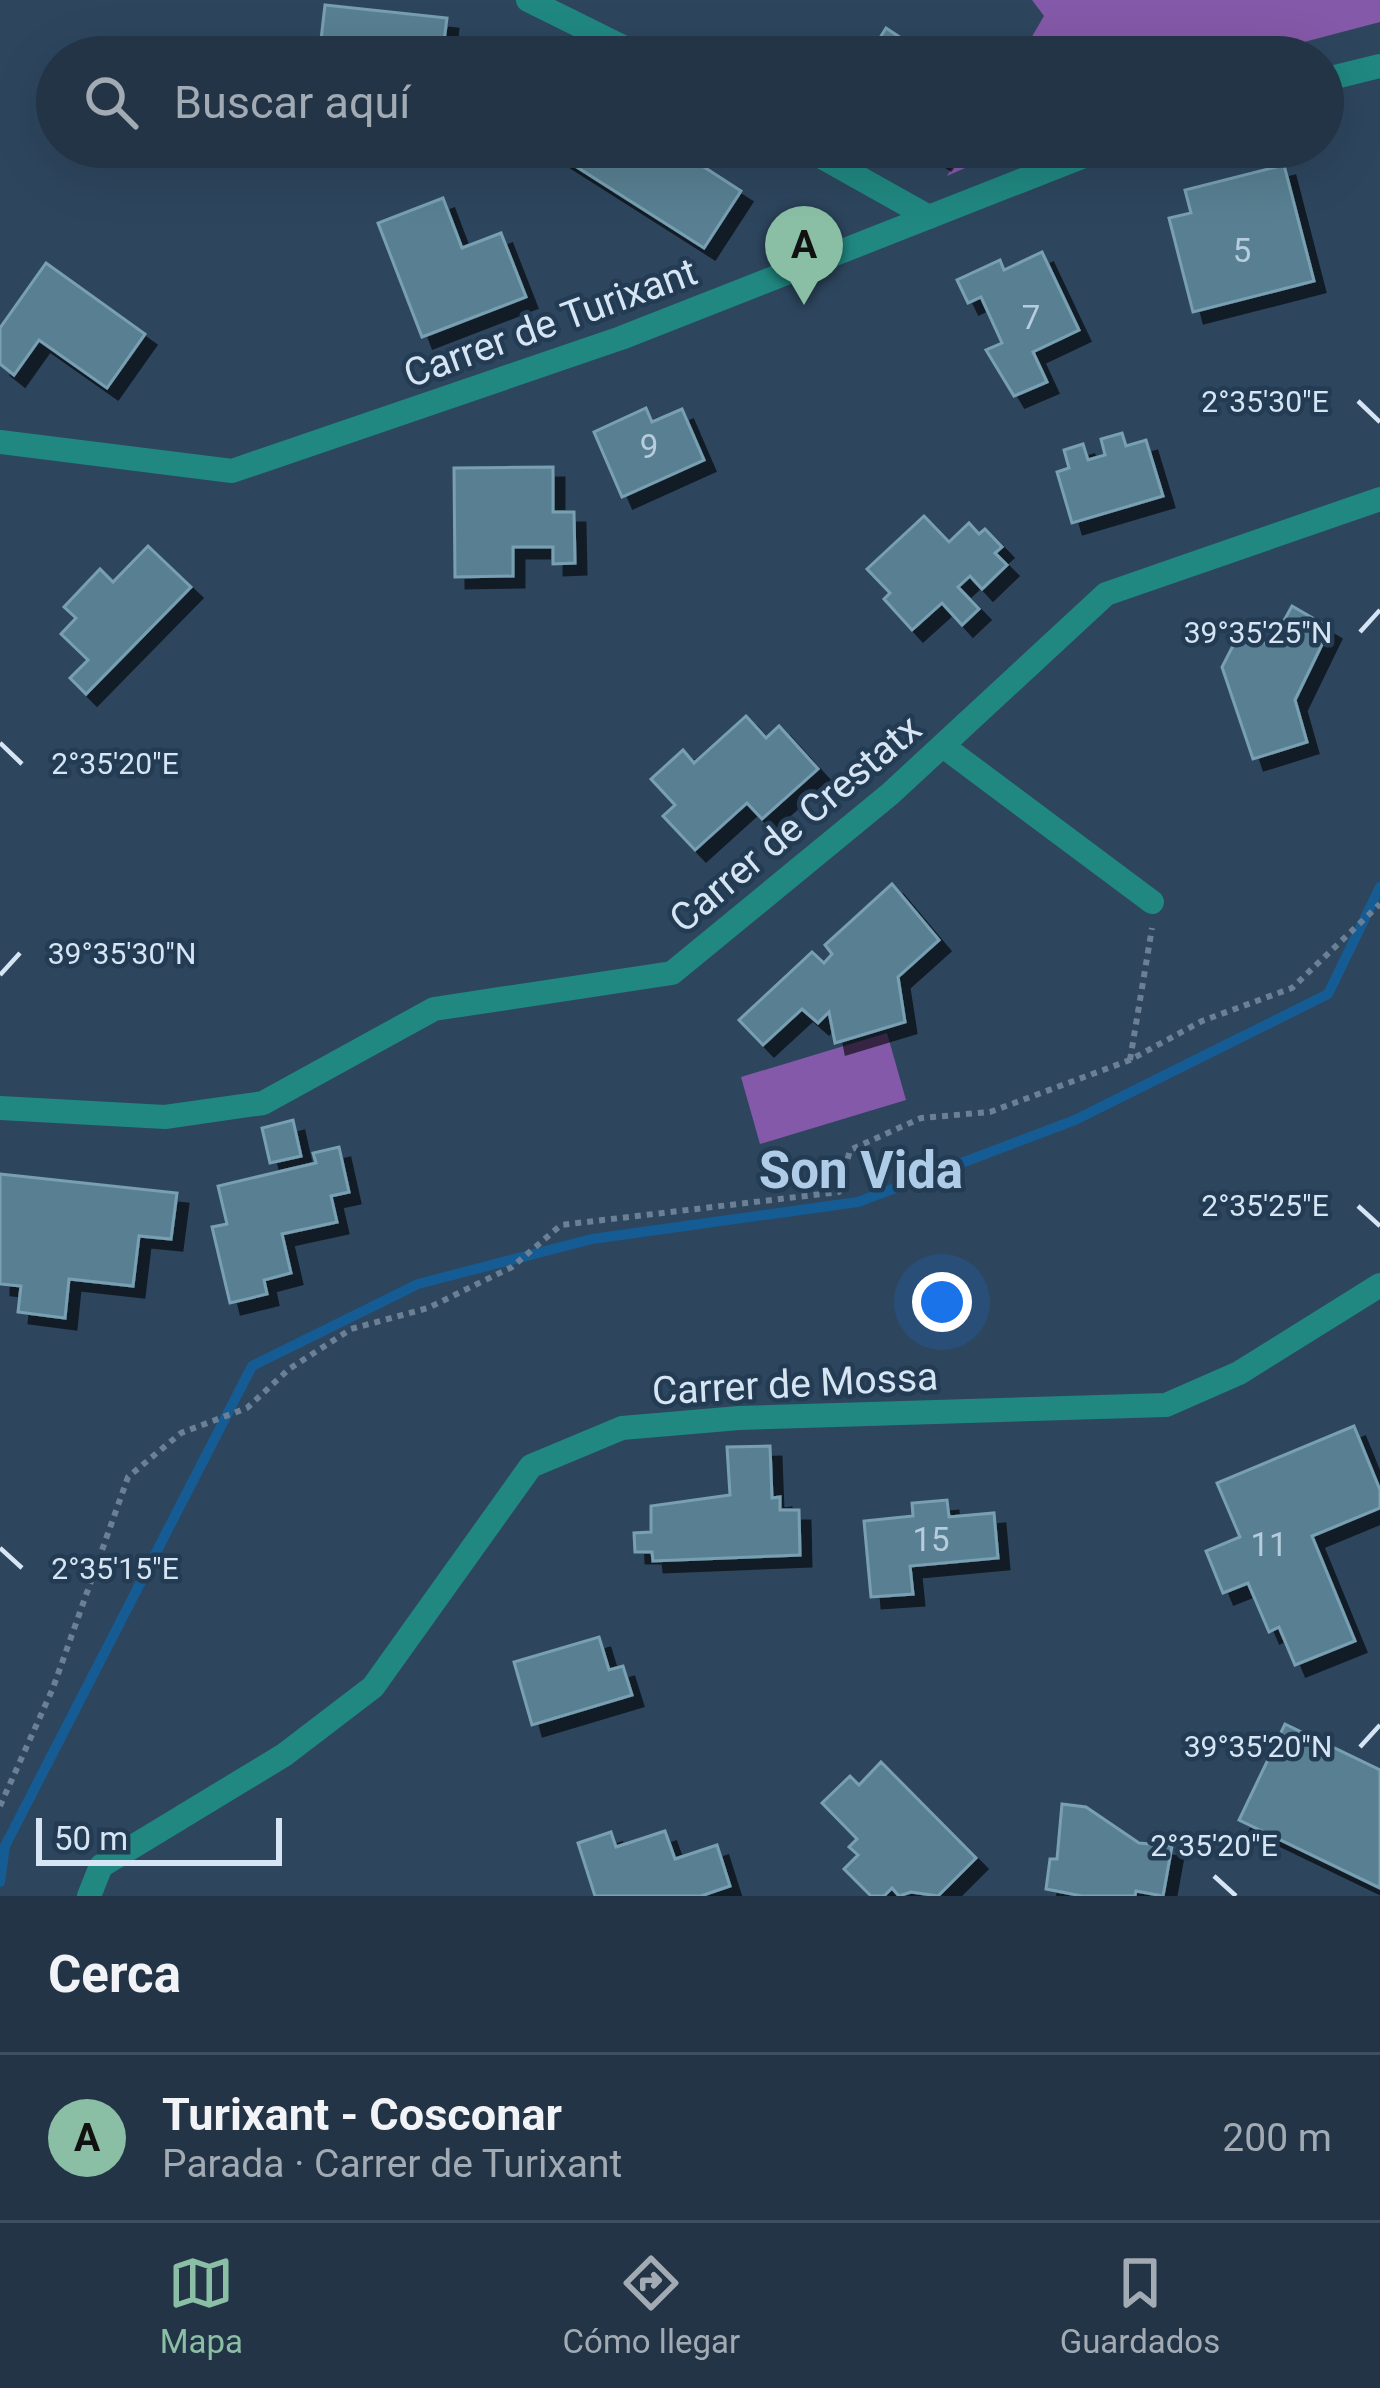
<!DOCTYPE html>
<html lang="es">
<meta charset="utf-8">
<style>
:root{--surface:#223446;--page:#2e3f51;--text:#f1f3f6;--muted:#a2aab3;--line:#3f4f5f;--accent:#8abfa5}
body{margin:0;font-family:Roboto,sans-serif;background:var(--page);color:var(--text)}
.scale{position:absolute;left:36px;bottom:30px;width:246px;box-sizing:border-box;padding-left:12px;border:6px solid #d6e5f4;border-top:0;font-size:33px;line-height:42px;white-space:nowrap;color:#d6e5f4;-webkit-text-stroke:9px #233c53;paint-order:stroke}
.you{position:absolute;left:942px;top:1302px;width:42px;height:42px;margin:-30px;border:9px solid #fff;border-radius:50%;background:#1a73e8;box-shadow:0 0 0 18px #1a73e833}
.badge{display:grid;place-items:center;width:78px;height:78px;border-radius:50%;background:var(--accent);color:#111;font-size:39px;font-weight:700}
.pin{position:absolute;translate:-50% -99px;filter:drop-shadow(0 3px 6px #0008)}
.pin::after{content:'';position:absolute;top:63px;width:42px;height:36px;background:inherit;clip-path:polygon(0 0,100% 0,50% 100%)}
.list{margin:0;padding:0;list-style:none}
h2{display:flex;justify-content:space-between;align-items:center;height:156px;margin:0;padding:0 48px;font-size:51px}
h2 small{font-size:39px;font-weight:400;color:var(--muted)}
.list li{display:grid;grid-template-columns:78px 1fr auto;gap:36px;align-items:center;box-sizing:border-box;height:168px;padding:0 48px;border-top:3px solid var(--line)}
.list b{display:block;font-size:45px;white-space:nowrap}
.list p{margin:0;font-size:39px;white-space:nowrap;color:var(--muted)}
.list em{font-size:39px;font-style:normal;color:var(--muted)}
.icon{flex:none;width:66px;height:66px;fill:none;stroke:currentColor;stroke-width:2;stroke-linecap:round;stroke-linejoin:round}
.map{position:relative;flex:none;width:1380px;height:1896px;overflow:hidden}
.search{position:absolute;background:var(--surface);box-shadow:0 12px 48px #0002;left:36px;right:36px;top:36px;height:132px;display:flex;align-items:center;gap:30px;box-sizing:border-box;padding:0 42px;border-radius:66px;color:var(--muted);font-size:45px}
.sheet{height:324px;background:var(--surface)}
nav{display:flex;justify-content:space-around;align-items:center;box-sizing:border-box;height:168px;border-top:3px solid var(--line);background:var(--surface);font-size:33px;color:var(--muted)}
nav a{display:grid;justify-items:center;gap:6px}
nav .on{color:var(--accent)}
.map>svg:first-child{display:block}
.green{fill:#8559a9}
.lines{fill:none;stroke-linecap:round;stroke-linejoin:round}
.stream{stroke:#165c94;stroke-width:10}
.building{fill:#598092;stroke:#78a0b2;stroke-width:3;filter:url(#shadow)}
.path{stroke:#6b8095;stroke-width:6;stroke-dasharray:6 6;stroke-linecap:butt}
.street{stroke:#208881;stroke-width:24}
.ticks{fill:none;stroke:#d6e5f4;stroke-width:4.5}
.labels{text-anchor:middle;stroke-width:9;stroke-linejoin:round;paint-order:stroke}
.number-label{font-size:33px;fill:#b7ccdc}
.street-label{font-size:39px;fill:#d6e5f4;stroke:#233c53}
.district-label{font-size:51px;font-weight:bold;fill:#aecbe8;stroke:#233c53}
.ticks-label{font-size:30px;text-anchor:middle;fill:#d6e5f4;stroke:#233c53;stroke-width:9;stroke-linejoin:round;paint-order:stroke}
</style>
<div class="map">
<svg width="1380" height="1896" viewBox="0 0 1380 1896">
<defs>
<filter id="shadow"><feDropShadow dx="11" dy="11" stdDeviation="0" flood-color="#0009"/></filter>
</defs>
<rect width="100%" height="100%" fill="#2d465e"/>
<!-- green -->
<g class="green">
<path d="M1032,0H1380V22L1247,57H1020L1044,16Z"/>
<path d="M964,147H1013L947,176Z"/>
<path d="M887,1033L906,1100L760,1144L741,1077Z"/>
</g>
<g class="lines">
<!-- stream -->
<path class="stream" d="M0,1882L5,1846L252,1366L418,1284L592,1239L858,1202L1075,1120L1328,994L1380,887"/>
</g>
<!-- building -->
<g class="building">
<path d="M325,5L447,18L442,57H319Z"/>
<path d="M886,28L930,57H868Z"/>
<path d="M563,147H673L741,191L704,248L558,155Z"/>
<path d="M921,147H948L940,159Z"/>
<path d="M1284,165L1314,281L1193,312L1169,218L1191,213L1185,190Z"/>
<path d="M443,198L462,248L501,233L526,297L422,337L378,223Z"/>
<path d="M1042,252L1079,330L1033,352L1047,382L1014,396L986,350L1002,343L981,297L968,303L957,280L1000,260L1004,270Z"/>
<path d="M46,263L145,334L107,388L39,340L14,375L0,364V328Z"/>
<path d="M646,408L652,422L682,409L704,460L622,497L594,432Z"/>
<path d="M1122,433L1126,446L1146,440L1163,496L1072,523L1057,472L1069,468L1064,450L1083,444L1088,460L1105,455L1101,439Z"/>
<path d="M553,467V512H574L575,563L553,564V547H513V576L455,577L454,468Z"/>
<path d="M924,516L949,542L969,523L979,534L985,529L1002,547L995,553L1007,565L982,589L970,576L958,587L979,609L962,625L942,603L912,630L884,599L890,593L867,569Z"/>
<path d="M148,546L191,587L86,694L70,678L88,660L61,634L76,618L64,607L100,569L113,582Z"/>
<path d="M1292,606L1330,628L1295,700L1307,742L1253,759L1222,667L1241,630L1270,646Z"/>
<path d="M746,716L766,738L779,726L818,769L762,819L747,803L695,850L663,816L675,805L651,779L683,750L694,763Z"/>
<path d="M892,884L939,940L898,977L905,1022L835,1043L829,1012L818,1023L802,1009L763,1045L739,1020L812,952L824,963L832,954L825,945Z"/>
<path d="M293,1120L301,1156L270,1163L262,1128Z"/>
<path d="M339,1147L349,1192L331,1196L337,1222L282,1234L291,1273L264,1280L267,1294L230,1303L212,1227L227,1224L218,1186L316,1163L313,1153Z"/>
<path d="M0,1174L177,1193L171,1239L139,1236L133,1286L69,1279L65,1318L18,1312L21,1286L0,1284Z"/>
<path d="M1354,1426L1380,1490V1508L1312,1536L1355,1641L1295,1665L1279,1627L1269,1632L1248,1583L1223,1593L1206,1551L1240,1537L1217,1483Z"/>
<path d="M770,1446L772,1498L780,1497V1510H799L800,1555L653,1561L652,1552H635L634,1533L651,1532V1506L730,1495L727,1447Z"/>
<path d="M947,1500L949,1517L994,1513L998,1558L910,1566L913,1594L871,1597L864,1521L913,1516L912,1503Z"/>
<path d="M599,1637L609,1670L623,1666L632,1695L532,1725L514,1662Z"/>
<path d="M1285,1724L1380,1770V1888L1239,1820Z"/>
<path d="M881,1762L976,1858L938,1896L911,1892L899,1896L892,1888L884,1896H871L844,1869L858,1855L849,1847L857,1839L822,1803L850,1776L859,1785Z"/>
<path d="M1062,1804L1086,1807L1139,1843L1172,1846L1163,1896L1136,1891L1135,1896H1082L1046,1889L1050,1859H1057Z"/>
<path d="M665,1831L675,1859L717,1845L730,1886L701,1896H595L578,1843L611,1832L616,1847Z"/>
</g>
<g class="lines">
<!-- path -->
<g class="path">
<path d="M1130,1060L1152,928"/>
<path d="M0,1806L53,1688L128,1477L181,1433L247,1408L289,1369L351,1329L428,1308L512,1267L561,1225L839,1192L850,1150L921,1118L990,1112L1130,1060L1202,1021L1292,988L1380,904"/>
</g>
<!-- street -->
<g class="street">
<path d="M528,0L643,57"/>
<path d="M1323,80L1380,66"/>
<path d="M804,147L929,217"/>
<path d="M0,442L232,471L621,338L1107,147"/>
<path d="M943,746L1152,902"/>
<path d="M0,1108L165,1117L263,1103L434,1009L672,973L890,794L1106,594L1380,499"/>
<path d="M89,1896L101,1866L284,1755L373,1687L531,1466L622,1428L739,1418L1166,1405L1239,1373L1380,1285"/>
</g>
</g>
<!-- ticks -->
<path class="ticks" d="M1358,401L1380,422M1360,632L1380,610M0,743L22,764M0,975L20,953M1358,1206L1380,1226M0,1548L22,1568M1360,1747L1380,1725M1214,1876L1236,1896"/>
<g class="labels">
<!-- number labels -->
<g class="number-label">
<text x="1242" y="262">5</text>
<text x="1031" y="329">7</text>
<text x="649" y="458">9</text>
<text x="931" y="1551">15</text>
<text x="1269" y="1556">11</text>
</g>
<!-- street labels -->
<g class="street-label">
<text transform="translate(550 322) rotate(-20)" y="14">Carrer de Turixant</text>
<text transform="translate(795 823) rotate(-40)" y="14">Carrer de Crestatx</text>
<text transform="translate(795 1383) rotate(-3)" y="14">Carrer de Mossa</text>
</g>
<!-- district labels -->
<g class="district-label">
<text x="861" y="1188">Son Vida</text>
</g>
</g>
<g class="ticks-label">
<text x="1265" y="412">2°35'30"E</text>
<text x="1258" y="643">39°35'25"N</text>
<text x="115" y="774">2°35'20"E</text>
<text x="122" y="964">39°35'30"N</text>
<text x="1265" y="1216">2°35'25"E</text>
<text x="115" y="1579">2°35'15"E</text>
<text x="1258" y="1757">39°35'20"N</text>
<text x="1214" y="1856">2°35'20"E</text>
</g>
</svg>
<div class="scale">50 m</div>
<div class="you"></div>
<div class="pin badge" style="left:804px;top:305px">A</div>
<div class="search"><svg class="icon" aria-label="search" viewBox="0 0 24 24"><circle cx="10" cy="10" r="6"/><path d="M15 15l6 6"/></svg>Buscar aquí</div>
</div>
<section class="sheet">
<h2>Cerca<small></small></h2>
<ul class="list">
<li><span class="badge">A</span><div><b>Turixant - Cosconar</b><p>Parada · Carrer de Turixant</p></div><em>200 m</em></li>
</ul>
</section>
<nav>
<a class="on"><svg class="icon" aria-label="map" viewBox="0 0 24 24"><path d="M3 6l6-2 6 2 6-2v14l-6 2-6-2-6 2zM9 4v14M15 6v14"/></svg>Mapa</a>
<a><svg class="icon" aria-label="directions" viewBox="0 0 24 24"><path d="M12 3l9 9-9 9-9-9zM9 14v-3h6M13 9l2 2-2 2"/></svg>Cómo llegar</a>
<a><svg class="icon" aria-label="saved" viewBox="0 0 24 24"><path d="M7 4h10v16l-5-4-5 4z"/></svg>Guardados</a>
</nav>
